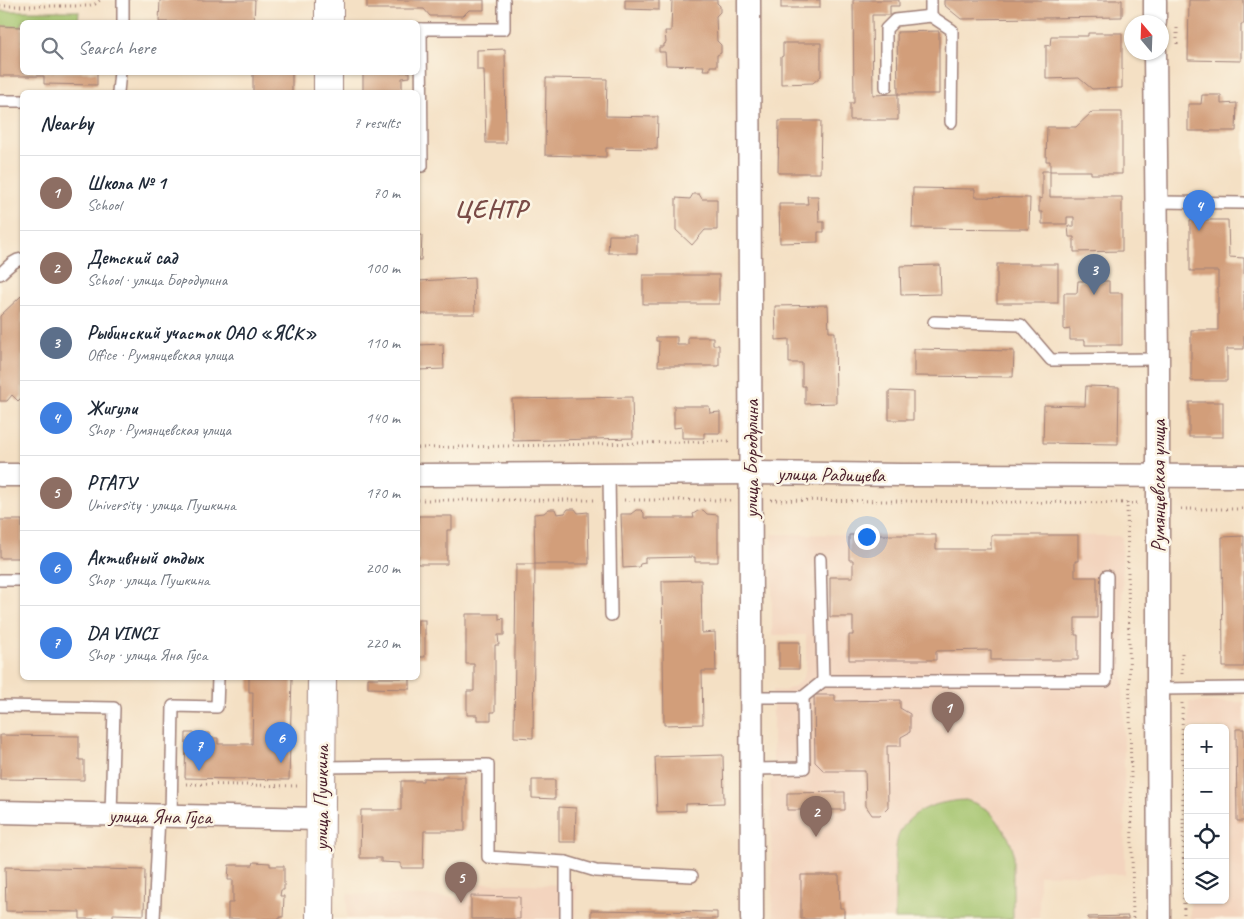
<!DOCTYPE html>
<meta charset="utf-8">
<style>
:root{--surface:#fff;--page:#f2f2f3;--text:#1f2937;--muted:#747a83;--line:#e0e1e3;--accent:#d1495b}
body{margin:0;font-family:Caveat,sans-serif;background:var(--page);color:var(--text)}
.controls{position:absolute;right:15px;bottom:15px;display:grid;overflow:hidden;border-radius:8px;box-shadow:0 1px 4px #0004}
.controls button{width:45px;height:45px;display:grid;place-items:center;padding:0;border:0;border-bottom:1px solid var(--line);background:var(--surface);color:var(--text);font:25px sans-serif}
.compass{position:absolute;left:1124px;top:15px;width:45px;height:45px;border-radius:50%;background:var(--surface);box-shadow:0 1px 4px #0004;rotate:341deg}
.you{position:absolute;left:866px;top:536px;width:18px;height:18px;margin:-12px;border:4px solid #fff;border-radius:50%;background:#1a73e8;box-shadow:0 0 0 8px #1a73e833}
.badge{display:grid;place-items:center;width:32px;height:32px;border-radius:50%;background:var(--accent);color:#fff;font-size:16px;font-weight:700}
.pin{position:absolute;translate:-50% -41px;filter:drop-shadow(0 1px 2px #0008)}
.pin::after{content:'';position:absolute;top:26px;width:18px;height:15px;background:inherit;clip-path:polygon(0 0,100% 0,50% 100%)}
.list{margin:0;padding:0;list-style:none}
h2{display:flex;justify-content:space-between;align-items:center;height:65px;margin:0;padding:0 20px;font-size:21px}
h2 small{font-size:16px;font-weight:400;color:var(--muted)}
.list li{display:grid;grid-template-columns:32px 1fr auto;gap:15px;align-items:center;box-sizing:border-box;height:75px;padding:0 20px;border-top:1px solid var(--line)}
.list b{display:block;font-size:19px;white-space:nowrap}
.list p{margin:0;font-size:16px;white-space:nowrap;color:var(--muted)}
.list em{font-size:16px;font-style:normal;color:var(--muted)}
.icon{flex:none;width:28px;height:28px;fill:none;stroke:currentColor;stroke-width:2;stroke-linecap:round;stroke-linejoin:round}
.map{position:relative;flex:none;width:1244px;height:919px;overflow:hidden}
.search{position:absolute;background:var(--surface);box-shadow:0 1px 4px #0004;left:20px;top:20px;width:400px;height:55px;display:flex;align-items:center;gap:12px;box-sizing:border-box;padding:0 18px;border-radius:8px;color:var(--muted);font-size:19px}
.panel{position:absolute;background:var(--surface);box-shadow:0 1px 4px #0004;left:20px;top:90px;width:400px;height:590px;border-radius:8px}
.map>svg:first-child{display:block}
.built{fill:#f3d4be}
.green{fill:#a1c26b;stroke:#76704b}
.building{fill:#d29e7a}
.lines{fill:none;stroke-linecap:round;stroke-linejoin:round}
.service-casing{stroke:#9f8078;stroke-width:14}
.minor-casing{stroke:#9f8078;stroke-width:25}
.tertiary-casing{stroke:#9f8078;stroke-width:30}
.path{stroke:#9f8078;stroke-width:3;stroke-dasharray:1 4;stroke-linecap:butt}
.service{stroke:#fff;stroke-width:11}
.minor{stroke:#fff;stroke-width:22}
.tertiary{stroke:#fff;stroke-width:28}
.labels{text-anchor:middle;stroke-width:5;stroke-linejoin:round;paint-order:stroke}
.street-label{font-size:20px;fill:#4a1f2b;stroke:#fcf5e5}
.district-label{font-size:25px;font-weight:bold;letter-spacing:1px;fill:#7a4b47;stroke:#fcf5e5}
</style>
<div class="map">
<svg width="1244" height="919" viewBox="0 0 1244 919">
<rect width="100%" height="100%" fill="#fcf5e5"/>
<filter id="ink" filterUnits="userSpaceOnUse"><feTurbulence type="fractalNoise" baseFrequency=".02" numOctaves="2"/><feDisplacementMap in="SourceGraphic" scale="10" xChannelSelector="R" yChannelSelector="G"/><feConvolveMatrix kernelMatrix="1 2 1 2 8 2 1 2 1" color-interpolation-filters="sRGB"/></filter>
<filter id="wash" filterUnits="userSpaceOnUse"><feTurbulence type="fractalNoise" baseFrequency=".0096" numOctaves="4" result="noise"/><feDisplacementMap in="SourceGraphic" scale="20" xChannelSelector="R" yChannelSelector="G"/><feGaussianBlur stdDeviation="1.12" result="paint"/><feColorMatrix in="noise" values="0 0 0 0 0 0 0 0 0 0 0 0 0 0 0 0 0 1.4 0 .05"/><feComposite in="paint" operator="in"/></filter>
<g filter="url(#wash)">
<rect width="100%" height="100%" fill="#f4e0c4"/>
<!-- built -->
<g class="built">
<path d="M772,534L936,535V549H991V535L1122,536L1125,874L1039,875V919H773L770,780H773V690L784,691L795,686L801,681L805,672L806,663V635H772Z"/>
<path d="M1189,702H1244V919H1190V900H1225V728H1189Z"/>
<path d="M459,883L576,885V919H347V894L459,897Z"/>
</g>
<!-- green -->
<g class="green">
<path d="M0,11H79L78,22H22V27L0,26Z"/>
<path d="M966,800L977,804L988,810L997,820L1008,837L1013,849V919H895C895,903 895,888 895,872C895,861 895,848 898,837C908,809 940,801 966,800Z"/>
</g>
<g id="blocks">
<!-- building -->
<g class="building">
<path d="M160,0H255L254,22H159Z"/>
<path d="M367,0H484V10H469L463,16H430L424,9H367Z"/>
<path d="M625,0H659V10L625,9Z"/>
<path d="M672,0H717V3L720,6V12L716,16L717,41L721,45V53L717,55V66H710V70H703L704,66L666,65L665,52H659V47H664V44L666,43L665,31H671Z"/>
<rect x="781" y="0" width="39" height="8"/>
<path d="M853,0H899V6H890V15H872L873,95L898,94V120H850V103H854Z"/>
<path d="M944,0H1122V17L961,19L944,5Z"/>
<path d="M1189,0H1244V24H1241V61L1188,60Z"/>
<path d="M0,26L22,27V72H97V85L44,84V76H0Z"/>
<path d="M939,31V94H898L897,32Z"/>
<path d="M1088,33H1122V88L1092,89L1079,78L1046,79V45L1050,46L1051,36H1088Z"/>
<path d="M783,43H821V76L813,83L781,84V57L783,56Z"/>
<path d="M505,49L506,143H486L484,70H477V50Z"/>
<rect x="253" y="72" width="39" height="20"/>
<path d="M363,72H410V77L402,78V92H363Z"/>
<path d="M546,78L607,79L606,116L658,117L657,149L606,148V157L545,155Z"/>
<path d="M1202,95H1221V104L1237,103L1236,131H1188V104H1201Z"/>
<path d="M1092,112H1122V174H1091V171H1050V161H1046L1047,127H1076Z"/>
<path d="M779,121H821L820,173H778Z"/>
<path d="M1042,171H1050V197H1122V251L1074,252V237H1069L1068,226H1074V217H1067V224H1042V212H1039V198L1042,199Z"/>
<path d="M913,188L975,189V197L1030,198L1029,229L912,228Z"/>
<path d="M693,194H699L702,199H717V230H705L692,245L676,230V198L690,199Z"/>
<path d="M807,196H818L819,222H824V232H818V242L780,243L779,204H808Z"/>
<path d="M1190,220H1228L1229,257L1244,258V349H1227V381H1191V330H1218V271H1190Z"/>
<path d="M418,235H422L421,260H418Z"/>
<path d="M609,235H637V253H608Z"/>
<rect x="997" y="264" width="61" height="39"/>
<path d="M940,265L941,294L901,295L900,266Z"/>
<rect x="643" y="275" width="76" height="29"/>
<path d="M474,278L475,314H418V281Z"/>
<path d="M1078,281H1109V293H1122V345H1085V340H1070V329L1064,330V293H1077Z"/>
<path d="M21,296L22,298V397L18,401L12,395L7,401H0V316Z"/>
<path d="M828,305L829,332H835L836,403L805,404V386H802V363H789V339L776,340L775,306Z"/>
<path d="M656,337H677V345H688V337H713V345H719V366H658L659,341H656Z"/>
<path d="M443,344L444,369L418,370V345Z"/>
<path d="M914,349L1014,351L1013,377L914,376Z"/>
<path d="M1086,386L1119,387L1118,444L1043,443L1044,405L1085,406Z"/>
<path d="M889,391L913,392V420H889Z"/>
<path d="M632,397L633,438L513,441L512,399Z"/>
<rect x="1189" y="402" width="34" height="35"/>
<path d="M674,406H709L710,413L720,412V433H704V438H682V427L674,428Z"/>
<path d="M549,509H555L557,514L565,513L568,509H575L578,513L588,512L589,564H535L534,514L544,513Z"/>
<path d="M636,510H641L644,513V518H694L693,514L698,511L703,510L707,514L718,515V562H695V557L645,558V563L640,564L639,567L623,568L621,514H631Z"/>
<path d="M418,516H452V530H447V564H418Z"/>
<rect x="0" y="520" width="22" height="38"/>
<path d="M849,535H936V549H991V535H1078V561H1075V577H1097V618H1075V635H1078V660H991V650L936,651V660H849V635H853V617H830V577H853V560H849Z"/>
<path d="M1244,536V667H1223L1222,537Z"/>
<path d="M516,564H535L533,738L514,737Z"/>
<path d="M701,580L702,633L715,632L716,671H702L703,724L664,725L662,581Z"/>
<path d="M466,614H499V619L504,618V635H498L499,645H495V712H491V720H477V715H467V691H474V664H466Z"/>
<rect x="418" y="620" width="7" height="37"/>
<path d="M779,642H800L799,669H779Z"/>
<path d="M249,678H292L289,780L185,778L186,733H210V738H218V744H252L253,692H249Z"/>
<path d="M368,678H410V689L368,688Z"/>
<path d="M814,695H835V701L900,700V708L910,714V732L901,737V746H887L888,807L880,815H872L866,806L865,771H824L815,762Z"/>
<path d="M1236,729H1244V821H1237Z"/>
<path d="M0,735L79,736V760H84V780L0,779Z"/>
<path d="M723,755L724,803L686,804V811L657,812L655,757Z"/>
<path d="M442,777H465V831H424L423,868H401V863L381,862V858H360L361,810H401V781H423V778L442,779Z"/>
<path d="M532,780H555V799L532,798Z"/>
<path d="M845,792V810H787V793Z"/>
<path d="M559,807L576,808L575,842H559Z"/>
<path d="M254,862L270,863V866H284V890H281L280,896H284L283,917H280V919H228V903H233V880H228L229,865H253Z"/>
<path d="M5,867L145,870L144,915L113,914V919H80V912L6,911Z"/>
<path d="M801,875H839L840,908H844V919H801Z"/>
<path d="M471,896L520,897V919H471Z"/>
<path d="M591,910L717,912V919H591Z"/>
<path d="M1128,916V919H1088V917Z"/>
</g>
</g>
</g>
<g filter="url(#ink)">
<use href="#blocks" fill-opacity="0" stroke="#9f8078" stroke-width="1"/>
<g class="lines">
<defs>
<g id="service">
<path d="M931,16V0"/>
<path d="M123,22V0"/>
<path d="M418,29H504V0"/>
<path d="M421,29L422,166"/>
<path d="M886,87V29L895,20L931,16L952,30L951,122"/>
<path d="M118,92L120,72"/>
<path d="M0,101H22"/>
<path d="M1157,202L1244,203"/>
<path d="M0,274C7,268 13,260 22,259"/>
<path d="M934,322L1021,325L1051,360L1158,359"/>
<path d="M609,474L611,615"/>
<path d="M820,559L823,681"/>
<path d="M0,580H22"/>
<path d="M1158,689L1244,688"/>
<path d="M752,697H803L823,681H1106L1107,576"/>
<path d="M0,706L114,708L111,815"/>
<path d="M321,767L488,765V857L566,862L596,871L692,876"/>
<path d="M752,769L804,768L803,697"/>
<path d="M171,816L173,706L217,707L218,678"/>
<path d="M154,919L159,816"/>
<path d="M566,919V862"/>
</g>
<g id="minor">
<path d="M749,0L752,919"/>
<path d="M1155,0V22"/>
<path d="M1155,52L1158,359V689L1159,919"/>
<path d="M0,475H22"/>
<path d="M418,475L751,473L901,475L1244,476"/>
<path d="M0,812L321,819"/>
</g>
<g id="tertiary">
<path d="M329,22V0"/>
<path d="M328,92V72"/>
<path d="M320,919L322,678"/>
</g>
</defs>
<!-- service casing -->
<use href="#service" class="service-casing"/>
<!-- minor casing -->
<use href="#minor" class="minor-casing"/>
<!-- tertiary casing -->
<use href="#tertiary" class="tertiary-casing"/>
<!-- path -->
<g class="path">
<path d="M0,6H86L95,4L100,0"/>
<path d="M1177,28V47"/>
<path d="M418,448L729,441"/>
<path d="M418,500H595"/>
<path d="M624,500H730"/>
<path d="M771,500L1137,503"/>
<path d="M1127,502L1133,919"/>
<path d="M1181,509H1244"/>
<path d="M1182,653V674"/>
<path d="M1182,703L1184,919"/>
<path d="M186,784L298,786"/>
</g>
<!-- service -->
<use href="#service" class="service"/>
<!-- minor -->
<use href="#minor" class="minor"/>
<!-- tertiary -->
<use href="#tertiary" class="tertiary"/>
</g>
</g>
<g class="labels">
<!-- street labels -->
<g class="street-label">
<text transform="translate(751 459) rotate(-90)" y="7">улица Бородулина</text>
<text transform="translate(831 474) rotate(1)" y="7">улица Радищева</text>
<text transform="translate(1158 486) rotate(-90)" y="7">Румянцевская улица</text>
<text transform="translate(321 798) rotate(-90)" y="7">улица Пушкина</text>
<text transform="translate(160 816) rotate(1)" y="7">улица Яна Гуса</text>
</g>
<!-- district labels -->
<g class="district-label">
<text x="491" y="217">ЦЕНТР</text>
</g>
</g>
</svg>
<div class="controls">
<button>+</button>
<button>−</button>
<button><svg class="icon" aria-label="locate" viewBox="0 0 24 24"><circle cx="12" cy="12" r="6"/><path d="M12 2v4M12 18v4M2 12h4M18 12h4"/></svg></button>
<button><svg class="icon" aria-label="layers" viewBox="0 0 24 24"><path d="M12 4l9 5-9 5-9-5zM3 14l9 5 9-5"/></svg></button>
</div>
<svg class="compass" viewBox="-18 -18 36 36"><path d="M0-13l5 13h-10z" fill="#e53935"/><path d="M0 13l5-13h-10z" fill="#747a83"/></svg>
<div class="you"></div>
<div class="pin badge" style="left:948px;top:733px;background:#8d6e63">1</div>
<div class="pin badge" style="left:816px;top:837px;background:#8d6e63">2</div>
<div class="pin badge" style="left:1094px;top:295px;background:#5c6f8a">3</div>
<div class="pin badge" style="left:1199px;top:231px;background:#3f7fe0">4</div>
<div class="pin badge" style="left:461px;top:903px;background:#8d6e63">5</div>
<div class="pin badge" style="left:281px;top:763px;background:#3f7fe0">6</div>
<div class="pin badge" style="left:199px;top:771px;background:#3f7fe0">7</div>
<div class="search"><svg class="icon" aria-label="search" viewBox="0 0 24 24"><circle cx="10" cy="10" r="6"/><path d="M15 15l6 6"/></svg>Search here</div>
<section class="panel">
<h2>Nearby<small>7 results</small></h2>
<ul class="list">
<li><span class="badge" style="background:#8d6e63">1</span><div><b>Школа № 1</b><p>School</p></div><em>70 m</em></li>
<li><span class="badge" style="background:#8d6e63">2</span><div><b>Детский сад</b><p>School · улица Бородулина</p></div><em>100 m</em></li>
<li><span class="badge" style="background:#5c6f8a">3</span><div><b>Рыбинский участок ОАО «ЯСК»</b><p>Office · Румянцевская улица</p></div><em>110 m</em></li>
<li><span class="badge" style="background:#3f7fe0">4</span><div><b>Жигули</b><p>Shop · Румянцевская улица</p></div><em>140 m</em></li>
<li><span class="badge" style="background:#8d6e63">5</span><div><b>РГАТУ</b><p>University · улица Пушкина</p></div><em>170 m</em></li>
<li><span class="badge" style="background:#3f7fe0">6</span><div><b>Активный отдых</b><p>Shop · улица Пушкина</p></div><em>200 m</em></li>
<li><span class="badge" style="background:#3f7fe0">7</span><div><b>DA VINCI</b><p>Shop · улица Яна Гуса</p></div><em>220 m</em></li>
</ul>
</section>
</div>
